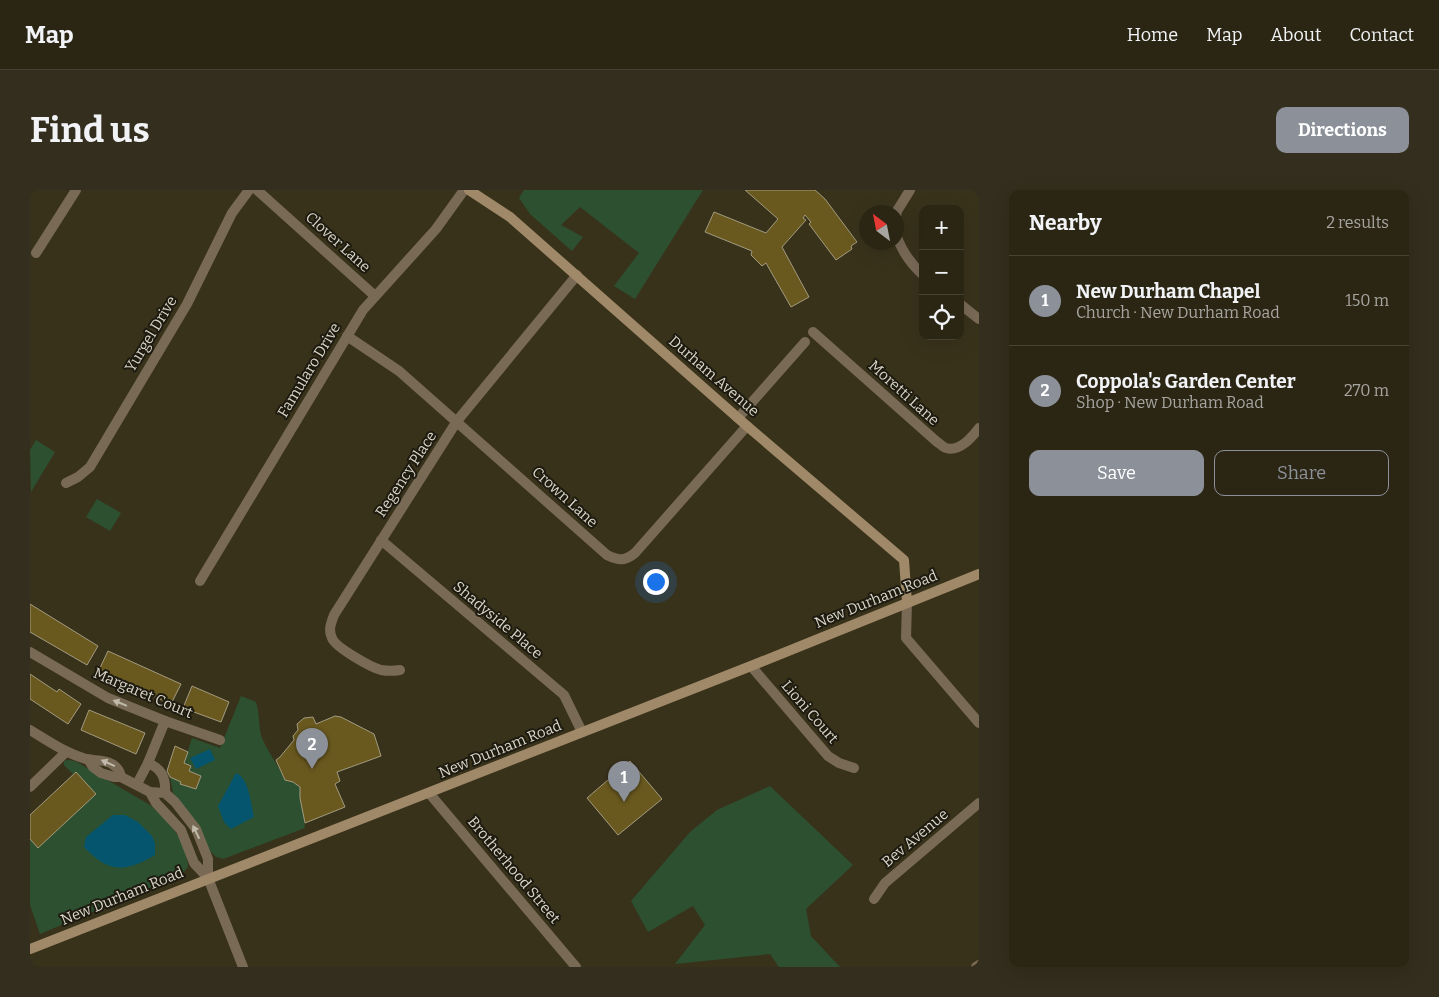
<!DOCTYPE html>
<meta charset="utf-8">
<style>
:root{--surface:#2b2614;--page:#332e1d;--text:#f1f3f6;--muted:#a6a5a0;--line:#474334;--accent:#8c9099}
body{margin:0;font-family:Bitter,serif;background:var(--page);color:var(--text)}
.controls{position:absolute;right:15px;top:15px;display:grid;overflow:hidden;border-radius:10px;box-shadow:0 5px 20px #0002}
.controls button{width:45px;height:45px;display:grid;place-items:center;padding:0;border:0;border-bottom:1px solid var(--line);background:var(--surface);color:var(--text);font:25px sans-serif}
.compass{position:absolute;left:829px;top:15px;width:45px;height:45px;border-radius:50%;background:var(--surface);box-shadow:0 5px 20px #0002;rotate:328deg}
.you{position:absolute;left:625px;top:391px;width:18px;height:18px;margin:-12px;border:4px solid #fff;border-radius:50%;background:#1a73e8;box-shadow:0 0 0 8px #1a73e833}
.badge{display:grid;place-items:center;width:32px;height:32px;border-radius:50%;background:var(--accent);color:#fff;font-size:16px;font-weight:700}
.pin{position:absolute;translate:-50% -41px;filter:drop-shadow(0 1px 2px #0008)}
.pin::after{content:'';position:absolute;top:26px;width:18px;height:15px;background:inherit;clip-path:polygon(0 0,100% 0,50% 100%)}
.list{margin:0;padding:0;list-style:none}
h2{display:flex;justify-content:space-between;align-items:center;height:65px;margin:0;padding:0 20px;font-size:21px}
h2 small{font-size:16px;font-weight:400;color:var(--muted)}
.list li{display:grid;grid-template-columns:32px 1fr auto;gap:15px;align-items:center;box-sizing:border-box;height:90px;padding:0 20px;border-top:1px solid var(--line)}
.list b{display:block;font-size:19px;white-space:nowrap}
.list p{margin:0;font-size:16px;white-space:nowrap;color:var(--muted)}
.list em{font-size:16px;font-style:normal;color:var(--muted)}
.actions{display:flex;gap:10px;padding:15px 20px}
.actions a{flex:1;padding:11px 0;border:1px solid var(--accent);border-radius:10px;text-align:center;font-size:18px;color:var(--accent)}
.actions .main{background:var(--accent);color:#fff}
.icon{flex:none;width:28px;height:28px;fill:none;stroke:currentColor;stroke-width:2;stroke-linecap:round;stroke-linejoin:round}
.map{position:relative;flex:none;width:949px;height:777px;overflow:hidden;border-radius:10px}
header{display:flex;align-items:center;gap:30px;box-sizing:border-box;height:70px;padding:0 25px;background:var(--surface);border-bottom:1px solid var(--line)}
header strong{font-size:24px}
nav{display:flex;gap:28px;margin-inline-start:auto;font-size:18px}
.intro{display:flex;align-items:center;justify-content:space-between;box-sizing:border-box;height:120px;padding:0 30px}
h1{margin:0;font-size:35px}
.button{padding:12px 22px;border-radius:10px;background:var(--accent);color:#fff;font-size:18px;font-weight:700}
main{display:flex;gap:30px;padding:0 30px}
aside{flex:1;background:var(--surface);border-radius:10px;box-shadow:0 5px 20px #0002}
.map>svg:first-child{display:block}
.green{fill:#2c5030}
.water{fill:#06556e}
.building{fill:#69591f;stroke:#a39b80}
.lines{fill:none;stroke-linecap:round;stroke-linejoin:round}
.minor{stroke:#796a56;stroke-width:10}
.secondary{stroke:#a08969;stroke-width:10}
.oneway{fill:#c1baab}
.labels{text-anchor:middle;stroke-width:4;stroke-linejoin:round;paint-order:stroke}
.street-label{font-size:15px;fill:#d9d5c7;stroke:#1d1a10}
</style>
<header>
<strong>Map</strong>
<nav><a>Home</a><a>Map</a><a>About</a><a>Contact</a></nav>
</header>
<div class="intro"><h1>Find us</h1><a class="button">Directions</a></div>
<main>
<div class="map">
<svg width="949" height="777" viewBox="0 0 949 777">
<rect width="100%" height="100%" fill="#39321b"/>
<!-- green -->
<g class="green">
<path d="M494,0H673L605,109L584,96L609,63L550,17L531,35L553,47L542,61L500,24L489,8Z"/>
<path d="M6,250L25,262L1,302L0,260Z"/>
<path d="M67,309L91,323L80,341L56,327Z"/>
<path d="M211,506L226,512C230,524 228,537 232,548C238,562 248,575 255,590L263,592L270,597L275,638L193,669L186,667L178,659L144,607L140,587L151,592L150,594L166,599L171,586L159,581L161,576L154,573L162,548L190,558Z"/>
<path d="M38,570L45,571L120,615C139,630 157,652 158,677L151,685L10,744L0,715V649L8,658L66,604L46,582L43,584L34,575V571Z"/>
<path d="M740,596L823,675L776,719L781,746L810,777H749L740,764L645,774L675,735L663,716L618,742L601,711L660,642L687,620Z"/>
</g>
<!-- water -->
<g class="water">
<path d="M180,559L185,570L166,579L160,568Z"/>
<path d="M206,583C219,588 221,614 224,627L201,639L194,632L188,616Z"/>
<path d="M83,625H95L108,632L122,646L125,653V665C94,683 79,683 54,657L56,647Z"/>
</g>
<!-- building -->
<g class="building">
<path d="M715,0H785L795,9L827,52L821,56L822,59L806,70L779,34L781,32L775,25L773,28L776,30L752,57L779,107L761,117L736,73L732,76L721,65L722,61L675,42L684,22L736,43L748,29Z"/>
<path d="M0,414L68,456L57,475L0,442Z"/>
<path d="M78,461L151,494L141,514L68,482Z"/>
<path d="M0,484L27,502L29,499L51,514L38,534L0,509Z"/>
<path d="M162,496L199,512L191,532L153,518Z"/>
<path d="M59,520L115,543L106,564L51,540Z"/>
<path d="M305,526L311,527L344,544L351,566L307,582L310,591L305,594L315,617L275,633L270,608V597L263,592L255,590L246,570L250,567L264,550L263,546L268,540L267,534L274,528L283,527L286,534Z"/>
<path d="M145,556L158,562L154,573L161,576L159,581L171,586L166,599L150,594L151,592L140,587L137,581Z"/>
<path d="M600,571L632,609L588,645L557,608Z"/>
<path d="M46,582L66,604L8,658L0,649V625Z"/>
</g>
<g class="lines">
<!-- minor -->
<g class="minor">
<path d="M227,0L345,106"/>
<path d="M866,27L867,21L880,0"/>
<path d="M866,44C871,60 881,74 893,85"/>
<path d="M6,63L46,0"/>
<path d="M930,114L949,129"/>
<path d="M783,142L906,251C909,253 913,257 916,258C930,262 942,247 949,238"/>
<path d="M317,146L369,181L577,365C589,371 595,371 605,363L717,236"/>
<path d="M708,228L775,152"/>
<path d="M36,293L48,287L60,277L157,114L202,23L219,0"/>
<path d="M351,350L534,505L552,542"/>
<path d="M170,391L333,120L406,39L434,0"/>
<path d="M877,412L876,448L949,533"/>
<path d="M0,462L78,508L135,531L190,550"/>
<path d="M721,476L798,566L809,573L824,578"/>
<path d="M370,480C364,481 357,481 351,480C340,477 305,457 302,448C298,440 301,433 304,425L427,231L547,85"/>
<path d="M0,540C18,551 35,563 56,569C65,571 73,569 82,574C88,578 90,581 91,587"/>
<path d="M58,569L63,577L71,583L84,587H91L120,602L135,603L145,612L166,639L178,669V688"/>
<path d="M118,573C132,579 136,588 135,603"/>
<path d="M107,594L118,573L135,531"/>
<path d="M0,597L36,562"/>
<path d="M120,602L126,613L151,640L164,673L178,688L213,777"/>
<path d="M399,603L546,777"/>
<path d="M844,709L855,693L949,613"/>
<path d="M946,777L949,775"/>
</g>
<!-- secondary -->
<g class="secondary">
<path d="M439,0L480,27L717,236L874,370L877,412"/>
<path d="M0,759L721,476L949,384"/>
</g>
</g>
<!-- one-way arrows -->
<defs><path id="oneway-solid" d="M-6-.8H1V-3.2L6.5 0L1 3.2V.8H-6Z" transform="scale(1.25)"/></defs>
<g class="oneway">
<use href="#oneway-solid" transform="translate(90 513) rotate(-158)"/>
<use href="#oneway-solid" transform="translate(78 573) rotate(-156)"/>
<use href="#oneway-solid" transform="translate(166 642) rotate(-116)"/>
</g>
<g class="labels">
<!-- street labels -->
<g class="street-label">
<text transform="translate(308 52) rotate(42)" y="5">Clover Lane</text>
<text transform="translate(121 144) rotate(-59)" y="5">Yurgel Drive</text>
<text transform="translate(279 180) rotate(-59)" y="5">Famularo Drive</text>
<text transform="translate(684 186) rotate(41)" y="5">Durham Avenue</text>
<text transform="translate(874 203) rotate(42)" y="5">Moretti Lane</text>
<text transform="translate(376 284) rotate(-57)" y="5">Regency Place</text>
<text transform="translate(535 307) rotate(42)" y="5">Crown Lane</text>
<text transform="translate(846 409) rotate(-22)" y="5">New Durham Road</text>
<text transform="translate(468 430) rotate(40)" y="5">Shadyside Place</text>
<text transform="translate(113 503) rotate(23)" y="5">Margaret Court</text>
<text transform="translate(780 522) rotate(49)" y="5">Lioni Court</text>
<text transform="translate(470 559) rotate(-22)" y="5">New Durham Road</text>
<text transform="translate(885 648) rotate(-40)" y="5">Bev Avenue</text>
<text transform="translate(484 680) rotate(50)" y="5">Brotherhood Street</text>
<text transform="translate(92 706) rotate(-22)" y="5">New Durham Road</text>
</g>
</g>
</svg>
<div class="controls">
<button>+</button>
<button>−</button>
<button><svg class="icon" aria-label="locate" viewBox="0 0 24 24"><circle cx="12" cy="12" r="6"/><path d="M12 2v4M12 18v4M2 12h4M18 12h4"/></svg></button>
</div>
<svg class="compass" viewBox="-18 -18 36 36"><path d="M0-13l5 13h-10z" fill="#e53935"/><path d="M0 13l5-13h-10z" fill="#a6a5a0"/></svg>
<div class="you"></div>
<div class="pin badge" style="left:594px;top:612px">1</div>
<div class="pin badge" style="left:282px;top:579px">2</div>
</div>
<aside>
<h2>Nearby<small>2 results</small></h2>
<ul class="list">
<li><span class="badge">1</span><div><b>New Durham Chapel</b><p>Church · New Durham Road</p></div><em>150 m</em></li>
<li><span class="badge">2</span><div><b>Coppola's Garden Center</b><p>Shop · New Durham Road</p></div><em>270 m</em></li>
</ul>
<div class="actions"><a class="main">Save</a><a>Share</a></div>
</aside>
</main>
